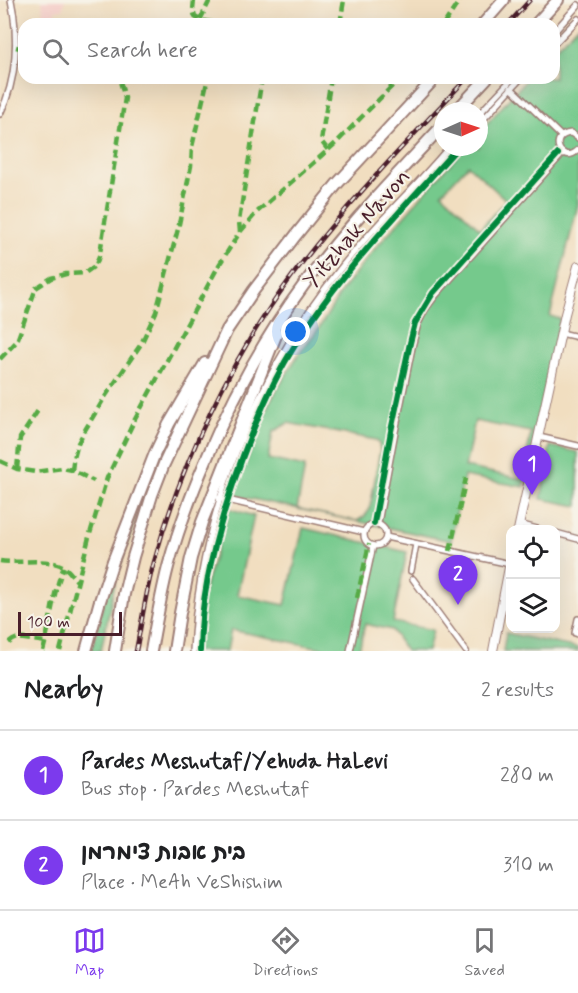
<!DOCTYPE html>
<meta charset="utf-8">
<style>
:root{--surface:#fff;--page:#f2f2f2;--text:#202124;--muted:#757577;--line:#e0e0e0;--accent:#7c3aed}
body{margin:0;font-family:Mynerve,"Playpen Sans Hebrew",sans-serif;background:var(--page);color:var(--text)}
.controls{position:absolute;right:18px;bottom:18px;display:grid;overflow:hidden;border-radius:12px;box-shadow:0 6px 24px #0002}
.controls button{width:54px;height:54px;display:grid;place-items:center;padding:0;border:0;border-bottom:2px solid var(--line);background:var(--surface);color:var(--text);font:30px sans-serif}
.compass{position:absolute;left:434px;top:102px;width:54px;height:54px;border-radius:50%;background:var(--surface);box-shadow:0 6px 24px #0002;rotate:87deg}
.scale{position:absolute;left:18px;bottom:15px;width:104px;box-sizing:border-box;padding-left:6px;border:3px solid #4a1f2b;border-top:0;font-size:16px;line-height:21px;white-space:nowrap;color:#4a1f2b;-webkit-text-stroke:4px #f7f3e8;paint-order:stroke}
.you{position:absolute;left:296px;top:332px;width:21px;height:21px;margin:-15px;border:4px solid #fff;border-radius:50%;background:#1a73e8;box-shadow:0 0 0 9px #1a73e833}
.badge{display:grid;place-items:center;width:39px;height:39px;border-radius:50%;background:var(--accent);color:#fff;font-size:20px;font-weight:700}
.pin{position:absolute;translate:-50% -50px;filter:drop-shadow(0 2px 3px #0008)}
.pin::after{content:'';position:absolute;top:32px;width:21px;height:18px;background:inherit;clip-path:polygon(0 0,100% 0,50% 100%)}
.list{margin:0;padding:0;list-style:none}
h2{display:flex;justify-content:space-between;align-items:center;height:78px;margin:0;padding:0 24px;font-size:26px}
h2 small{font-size:20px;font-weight:400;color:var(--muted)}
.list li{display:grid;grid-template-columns:39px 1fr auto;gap:18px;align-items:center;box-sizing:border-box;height:90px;padding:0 24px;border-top:2px solid var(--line)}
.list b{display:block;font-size:22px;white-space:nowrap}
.list p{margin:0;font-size:20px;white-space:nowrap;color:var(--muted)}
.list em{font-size:20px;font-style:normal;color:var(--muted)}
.icon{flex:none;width:33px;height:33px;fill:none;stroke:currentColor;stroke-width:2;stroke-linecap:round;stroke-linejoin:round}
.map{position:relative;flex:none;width:578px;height:651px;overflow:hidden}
.search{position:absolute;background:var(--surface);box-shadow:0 6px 24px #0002;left:18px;right:18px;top:18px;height:66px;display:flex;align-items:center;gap:15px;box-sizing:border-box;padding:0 21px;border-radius:18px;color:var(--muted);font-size:22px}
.sheet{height:258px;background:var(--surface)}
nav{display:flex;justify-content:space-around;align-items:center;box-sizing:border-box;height:84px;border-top:2px solid var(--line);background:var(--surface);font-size:16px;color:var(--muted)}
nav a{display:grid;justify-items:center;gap:3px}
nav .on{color:var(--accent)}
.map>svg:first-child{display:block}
.built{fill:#f7d0ca}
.green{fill:#75c98c;stroke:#60745c;stroke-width:1.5;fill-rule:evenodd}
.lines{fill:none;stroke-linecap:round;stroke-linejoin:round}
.street-casing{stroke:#9e7e76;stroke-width:8}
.secondary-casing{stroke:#9e7e76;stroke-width:10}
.highway-casing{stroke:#9e7e76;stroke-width:14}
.street{stroke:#fff;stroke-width:5}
.secondary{stroke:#fff;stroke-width:8}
.highway{stroke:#fff;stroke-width:10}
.rail-casing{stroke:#4a1f2b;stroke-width:4.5}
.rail{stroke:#f7f3e8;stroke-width:2;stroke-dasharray:7;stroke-linecap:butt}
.quiet{stroke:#57aa44;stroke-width:4.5;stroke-dasharray:9 4.5;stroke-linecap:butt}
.cycleway-casing{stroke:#f7f3e8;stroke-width:10}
.cycleway{stroke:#00873e;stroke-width:6}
.labels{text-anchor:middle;stroke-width:4.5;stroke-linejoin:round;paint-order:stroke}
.street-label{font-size:24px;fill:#4a1f2b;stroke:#f7f3e8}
</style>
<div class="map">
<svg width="578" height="651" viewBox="0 0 578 651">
<rect width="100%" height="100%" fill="#f7f3e8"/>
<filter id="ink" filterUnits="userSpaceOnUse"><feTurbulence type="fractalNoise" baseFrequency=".0167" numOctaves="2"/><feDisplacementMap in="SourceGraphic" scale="12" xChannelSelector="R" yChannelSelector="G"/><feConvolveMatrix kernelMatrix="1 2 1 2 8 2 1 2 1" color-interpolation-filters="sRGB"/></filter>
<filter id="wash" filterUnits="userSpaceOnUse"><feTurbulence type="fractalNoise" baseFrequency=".008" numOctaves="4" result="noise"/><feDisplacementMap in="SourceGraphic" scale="24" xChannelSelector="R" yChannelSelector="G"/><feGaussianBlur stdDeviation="1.35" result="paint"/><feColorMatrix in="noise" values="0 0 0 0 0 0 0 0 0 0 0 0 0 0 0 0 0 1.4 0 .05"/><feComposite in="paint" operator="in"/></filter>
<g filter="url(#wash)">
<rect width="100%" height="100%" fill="#f1dec0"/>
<!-- built -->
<path class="built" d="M42,0H65L63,9L55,10L56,24H44Z"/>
<!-- green -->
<g class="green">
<path d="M578,25V205L550,316L560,319L524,487L464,476L451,541L233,495L269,403L298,355L319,328L343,289L373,251L465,147H479V132L528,78H554V50ZM468,165L506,200L480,229L442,193ZM475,421L531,432L522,479L465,467ZM288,423L376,440L379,444L380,450L370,509L365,516L357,521L297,509L305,467L268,459L273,432Z"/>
<path d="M550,446L578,452V506L541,499Z"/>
<path d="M141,502L116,578L101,651H91L103,605L117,563Z"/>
<path d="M228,508L254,516L237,595L285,605L303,528L407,552L393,622L433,630L428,651H406L392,630L365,624L359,651H329L326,649L231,630L227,651H192L194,621L216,551Z"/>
<path d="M506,633L578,648V651H503Z"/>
</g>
</g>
<g filter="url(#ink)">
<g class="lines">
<defs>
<g id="street">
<path d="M554,32L578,5"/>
<path d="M554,44L578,19"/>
<path d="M511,88L561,136"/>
<path d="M0,114C17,80 19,37 11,0"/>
<path d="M479,114L513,78"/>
<path d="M479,124L521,78"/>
<path d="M578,138L571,133C547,135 561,166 578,150"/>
<path d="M561,333L578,337"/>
<path d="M539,437L578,446"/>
<path d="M219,498L364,532"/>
<path d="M378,523L395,432L413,343L418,324L425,310L436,295L563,153"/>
<circle cx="375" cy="535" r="11"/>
<path d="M519,524L541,530"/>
<path d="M556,533L578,539"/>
<path d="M386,537L510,564"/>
<path d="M411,571L416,544"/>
<path d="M413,579L466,651"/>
<path d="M578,619L575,633L578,634"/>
<path d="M193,651C199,518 255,377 337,273C371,228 413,190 449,147"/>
<path d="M200,651C201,601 211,556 225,509C241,458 259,408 285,362C331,282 397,215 458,147"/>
<path d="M350,651L373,546"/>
</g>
<g id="secondary">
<path d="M518,530L565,314L578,266"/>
<path d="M493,651L510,562"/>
</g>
<g id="highway">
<path d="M483,24L504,0"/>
<path d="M536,24L558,0"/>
<path d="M456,111L487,78"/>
<path d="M86,651L99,604L113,561L155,453L169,424L205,363"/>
<path d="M115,651L124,594L133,557L152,495L164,464L227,330L254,290L296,235L337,184L435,78"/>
<path d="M151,651C156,623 161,594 168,567C178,530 191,495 206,460C232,398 263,340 303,286C345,228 395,177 443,125"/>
<path d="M174,651L180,613L191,558L202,522L277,333"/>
</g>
</defs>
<!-- street casing -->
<use href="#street" class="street-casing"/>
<!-- secondary casing -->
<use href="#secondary" class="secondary-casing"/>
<!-- highway casing -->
<use href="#highway" class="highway-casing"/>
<!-- street -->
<use href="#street" class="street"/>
<!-- secondary -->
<use href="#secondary" class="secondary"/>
<!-- highway -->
<use href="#highway" class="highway"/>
<defs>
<g id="rail">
<path d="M508,24L530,0"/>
<path d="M136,651C142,621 146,591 154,562C181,463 231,358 292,276C345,205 407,142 467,78"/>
</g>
</defs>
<!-- rail casing -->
<use href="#rail" class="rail-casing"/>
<!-- rail -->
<use href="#rail" class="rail"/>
<!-- quiet -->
<g class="quiet">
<path d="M194,0L193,10L195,17L200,20L223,24"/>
<path d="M200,20L210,0"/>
<path d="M340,24L344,0"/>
<path d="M444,24L460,0"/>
<path d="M16,47L24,49"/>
<path d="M328,150L321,141L331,78"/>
<path d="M240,232L239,221L262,78"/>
<path d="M0,359L17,341L36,288L51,278L66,274L85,273L96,265L100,253L125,98L119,78"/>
<path d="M0,461L17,469L35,472L63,468L72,470L94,481"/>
<path d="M17,469L20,438L39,409"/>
<path d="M72,470L73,462L78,443L85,430L105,397L141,344L156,312L178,229L191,166L192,147L208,78"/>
<path d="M450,551L466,478"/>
<path d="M0,561C18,564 49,557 64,567C69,570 73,577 77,581"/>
<path d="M357,598L369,544"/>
<path d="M9,643L13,640L18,638L46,642"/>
<path d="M43,651C51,623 52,593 64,567"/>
<path d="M60,651L89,537L107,478L134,421L219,265L240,232L257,212L336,143L400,78"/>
</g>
<defs>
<g id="cycleway">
<path d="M374,523L391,431L410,343L415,323L433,293L558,154"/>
<path d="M200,651C201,601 211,556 225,509C241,458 259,408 285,362C331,282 397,215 458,147"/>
</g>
</defs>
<!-- cycleway casing -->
<use href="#cycleway" class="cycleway-casing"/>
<!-- cycleway -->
<use href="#cycleway" class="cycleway"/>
</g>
</g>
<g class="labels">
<!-- street labels -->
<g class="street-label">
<text transform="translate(356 228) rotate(-49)" y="8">Yitzhak Navon</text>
</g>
</g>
</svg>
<div class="controls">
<button><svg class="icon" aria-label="locate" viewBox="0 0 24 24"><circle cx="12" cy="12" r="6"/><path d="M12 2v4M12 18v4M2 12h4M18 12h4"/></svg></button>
<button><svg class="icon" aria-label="layers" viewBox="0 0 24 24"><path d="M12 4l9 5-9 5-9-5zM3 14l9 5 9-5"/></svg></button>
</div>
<svg class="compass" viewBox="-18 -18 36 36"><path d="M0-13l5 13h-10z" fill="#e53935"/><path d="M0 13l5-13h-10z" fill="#757577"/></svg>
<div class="scale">100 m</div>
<div class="you"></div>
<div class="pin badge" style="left:532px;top:495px">1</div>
<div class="pin badge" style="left:458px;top:605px">2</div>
<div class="search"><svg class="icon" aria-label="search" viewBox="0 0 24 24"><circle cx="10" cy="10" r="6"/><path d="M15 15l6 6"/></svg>Search here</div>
</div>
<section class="sheet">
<h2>Nearby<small>2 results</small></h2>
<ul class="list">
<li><span class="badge">1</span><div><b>Pardes Meshutaf/Yehuda HaLevi</b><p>Bus stop · Pardes Meshutaf</p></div><em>280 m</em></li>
<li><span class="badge">2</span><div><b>בית אבות צימרמן</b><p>Place · MeAh VeShishim</p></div><em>310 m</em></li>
</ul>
</section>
<nav>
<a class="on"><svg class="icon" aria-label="map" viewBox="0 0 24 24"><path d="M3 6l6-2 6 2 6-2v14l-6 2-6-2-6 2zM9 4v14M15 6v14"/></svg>Map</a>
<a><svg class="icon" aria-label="directions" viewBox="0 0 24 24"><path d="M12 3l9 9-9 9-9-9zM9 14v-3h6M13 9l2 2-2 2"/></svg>Directions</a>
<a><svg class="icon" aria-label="saved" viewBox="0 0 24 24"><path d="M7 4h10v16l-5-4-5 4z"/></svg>Saved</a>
</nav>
